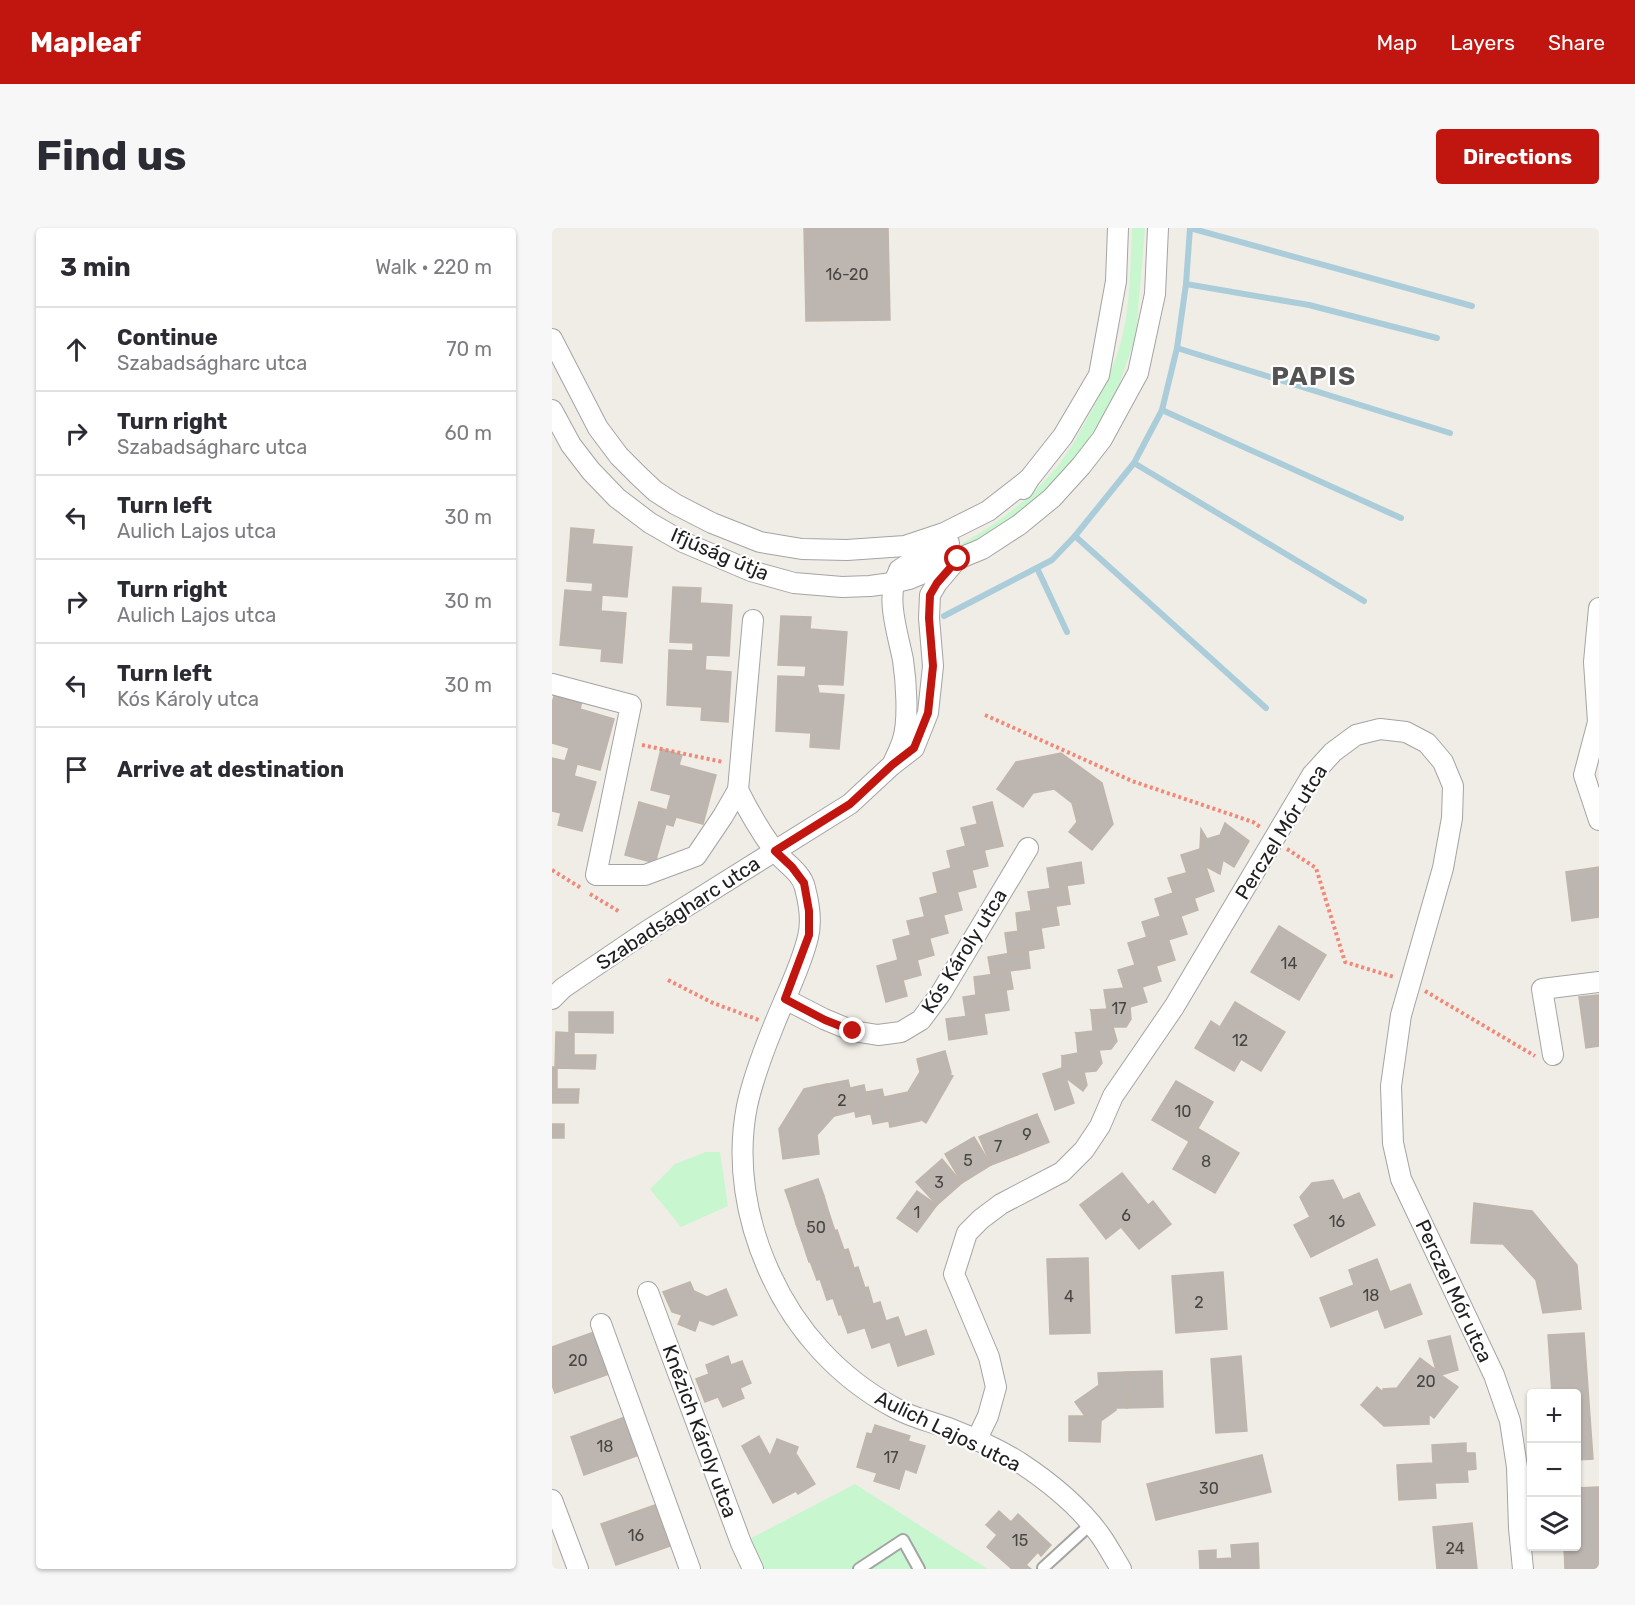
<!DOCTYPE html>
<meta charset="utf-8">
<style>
:root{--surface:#fff;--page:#f7f7f7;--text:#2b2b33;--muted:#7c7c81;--line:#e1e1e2;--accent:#c1160f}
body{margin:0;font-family:Rubik,sans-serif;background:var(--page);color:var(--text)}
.controls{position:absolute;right:18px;bottom:18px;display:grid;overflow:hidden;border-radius:6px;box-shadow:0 2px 4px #0004}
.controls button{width:54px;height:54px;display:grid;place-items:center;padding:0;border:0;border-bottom:2px solid var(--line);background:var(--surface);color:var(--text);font:30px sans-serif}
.stop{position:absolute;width:18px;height:18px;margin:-14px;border:4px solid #c1160f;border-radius:50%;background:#fff}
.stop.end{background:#c1160f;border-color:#fff;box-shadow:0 2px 6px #0008}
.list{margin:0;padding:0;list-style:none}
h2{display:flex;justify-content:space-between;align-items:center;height:78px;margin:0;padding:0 24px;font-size:26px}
h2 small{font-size:20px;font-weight:400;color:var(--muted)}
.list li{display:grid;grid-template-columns:39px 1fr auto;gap:18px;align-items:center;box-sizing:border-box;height:84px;padding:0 24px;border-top:2px solid var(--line)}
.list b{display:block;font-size:22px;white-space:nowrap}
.list p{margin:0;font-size:20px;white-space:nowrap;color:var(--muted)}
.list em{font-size:20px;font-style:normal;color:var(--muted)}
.icon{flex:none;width:33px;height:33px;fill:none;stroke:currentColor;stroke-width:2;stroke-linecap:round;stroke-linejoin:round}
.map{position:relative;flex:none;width:1047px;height:1341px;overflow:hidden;border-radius:6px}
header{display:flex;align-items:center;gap:36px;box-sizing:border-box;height:84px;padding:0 30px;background:var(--accent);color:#fff}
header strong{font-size:28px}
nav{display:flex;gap:33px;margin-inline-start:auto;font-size:21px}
.intro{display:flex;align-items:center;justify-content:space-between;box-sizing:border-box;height:144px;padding:0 36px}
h1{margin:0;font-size:42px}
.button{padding:15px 27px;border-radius:6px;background:var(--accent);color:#fff;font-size:21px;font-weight:700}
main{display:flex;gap:36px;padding:0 36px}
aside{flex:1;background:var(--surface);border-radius:6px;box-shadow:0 2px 4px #0004}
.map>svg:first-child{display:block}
.park{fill:#c8f6ce}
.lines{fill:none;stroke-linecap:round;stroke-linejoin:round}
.stream{stroke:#abcdda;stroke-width:6}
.building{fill:#bdb6b0;stroke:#c0b5aa;stroke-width:1.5}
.lane-casing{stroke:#a4a4a4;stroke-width:14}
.street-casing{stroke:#a4a4a4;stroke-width:22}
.path{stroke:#f08978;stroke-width:4;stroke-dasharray:3 3;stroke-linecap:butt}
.lane{stroke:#fff;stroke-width:10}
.street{stroke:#fff;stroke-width:20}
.route{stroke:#c1160f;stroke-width:8}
.labels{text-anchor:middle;stroke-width:4.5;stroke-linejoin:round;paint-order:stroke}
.number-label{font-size:16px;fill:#474644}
.street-label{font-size:20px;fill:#202020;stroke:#fff}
.district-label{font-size:26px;font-weight:bold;letter-spacing:1.5px;fill:#535353;stroke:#fff}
</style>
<header>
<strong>Mapleaf</strong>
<nav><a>Map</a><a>Layers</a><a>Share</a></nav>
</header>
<div class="intro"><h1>Find us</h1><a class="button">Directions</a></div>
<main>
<aside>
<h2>3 min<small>Walk · 220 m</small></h2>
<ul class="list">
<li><svg class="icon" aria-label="ahead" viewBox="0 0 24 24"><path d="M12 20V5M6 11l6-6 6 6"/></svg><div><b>Continue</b><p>Szabadságharc utca</p></div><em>70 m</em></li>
<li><svg class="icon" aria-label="right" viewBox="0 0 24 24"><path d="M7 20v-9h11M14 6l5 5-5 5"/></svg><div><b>Turn right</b><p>Szabadságharc utca</p></div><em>60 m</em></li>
<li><svg class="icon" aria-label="left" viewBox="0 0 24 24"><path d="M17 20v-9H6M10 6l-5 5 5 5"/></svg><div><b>Turn left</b><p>Aulich Lajos utca</p></div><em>30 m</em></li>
<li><svg class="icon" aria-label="right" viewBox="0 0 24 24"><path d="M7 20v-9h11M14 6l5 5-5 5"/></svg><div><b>Turn right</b><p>Aulich Lajos utca</p></div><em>30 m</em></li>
<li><svg class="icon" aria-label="left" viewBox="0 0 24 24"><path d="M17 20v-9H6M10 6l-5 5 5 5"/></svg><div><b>Turn left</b><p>Kós Károly utca</p></div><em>30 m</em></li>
<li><svg class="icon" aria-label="arrive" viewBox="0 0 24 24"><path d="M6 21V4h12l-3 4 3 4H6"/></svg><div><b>Arrive at destination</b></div></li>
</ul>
</aside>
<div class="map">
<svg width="1047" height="1341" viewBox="0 0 1047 1341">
<rect width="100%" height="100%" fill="#f0ede7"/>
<!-- park -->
<g class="park">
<path d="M580,0H593L584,108L564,166L527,226L510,246L475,280L428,311L396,327L395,324C436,302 474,276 504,240C518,223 529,202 540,182C553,157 565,133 571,105C579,71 578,35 580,0Z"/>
<path d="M154,924H168L176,978L129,999L98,961L123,936Z"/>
<path d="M303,1256L436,1341H201L192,1314Z"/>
</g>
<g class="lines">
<!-- stream -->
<g class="stream">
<path d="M638,0L920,78"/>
<path d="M634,56L757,77L885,110"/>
<path d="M625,120L898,205"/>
<path d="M610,182L849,290"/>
<path d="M582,235L812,373"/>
<path d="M523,308L714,480"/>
<path d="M485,340L515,404"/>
<path d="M392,388L500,332L523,308L582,235L610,182L625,120L634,56L638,0"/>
</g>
</g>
<!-- building -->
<g class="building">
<path d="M252,0H336L338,92L254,93Z"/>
<path d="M19,300L42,302L40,316L80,319L75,369L50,367L49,383L74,385L70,435L49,433L50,421L8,417L13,362L40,364L41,355L15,353Z"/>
<path d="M121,359L149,360L148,375L180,377L177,428L154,427L153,442L179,444L176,494L149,492L150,479L115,477L117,422L141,423V415L118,414Z"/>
<path d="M229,388L259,389L258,401L295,404L291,457L265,456L267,465L292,467L287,521L258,519L259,505L224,503L226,448L253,449L254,438L226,437Z"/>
<path d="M4,462L31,469L28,481L62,491L48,542L25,536L22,548L44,554L30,603L6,597L9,585L0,583V530L13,533L17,520L0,515V475Z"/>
<path d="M109,521L130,527L127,537L164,547L151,596L124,589L121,598L114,596L103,635L73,627L87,574L115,582L119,567L99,562Z"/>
<path d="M509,525L550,555L561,596L540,622L517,604L525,594L520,575L502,561L481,565L471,579L445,561L464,534Z"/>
<path d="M440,574L451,618L432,622L421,579Z"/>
<path d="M673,595L697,613L682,639L671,632L668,646L653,638L648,621L649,601L655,611L668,607Z"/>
<path d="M426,596L436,638L420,642L409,600Z"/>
<path d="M414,618L424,659L405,664L395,623Z"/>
<path d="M648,621L662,663L643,670L629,627Z"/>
<path d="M529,634L532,655L498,660L495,640Z"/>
<path d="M1047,639V689L1020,693L1014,644Z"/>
<path d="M399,640L410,682L391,687L381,645Z"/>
<path d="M634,645L646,682L629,688L616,650Z"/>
<path d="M515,658L518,676L479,682L476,664Z"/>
<path d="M386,665L396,705L378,710L368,670Z"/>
<path d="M621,665L635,706L616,712L603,671Z"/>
<path d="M504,679L507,697L466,704L464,685Z"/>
<path d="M609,688L623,732L604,738L590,694Z"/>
<path d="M372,689L382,727L365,732L355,693Z"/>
<path d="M727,698L774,727L747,772L699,744Z"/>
<path d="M489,700L492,720L456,726L453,705Z"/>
<path d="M359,707L369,747L351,752L341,712Z"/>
<path d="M595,709L609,753L590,759L576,715Z"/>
<path d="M476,722L478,740L439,746L436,729Z"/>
<path d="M346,732L355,768L334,774L325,738Z"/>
<path d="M583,737L595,774L578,779L566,742Z"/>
<path d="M458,744L461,761L424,767L422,749Z"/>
<path d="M572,760L578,779L579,791L574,799H561L539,782L555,781L552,762Z"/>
<path d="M454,762L457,782L414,788L411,769Z"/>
<path d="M1047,767V818L1034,820L1027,769Z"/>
<path d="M683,774L733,804L709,843L689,831L682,843L643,820L659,793L668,799Z"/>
<path d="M539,782L561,799L565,813L559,821L547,822L524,805L541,803Z"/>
<path d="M17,784H61V805L17,804Z"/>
<path d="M432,786L435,806L397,812L394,791Z"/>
<path d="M4,804L22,805V827H44L43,841L5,840V861H27L26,875H0V839H3Z"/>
<path d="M524,805L547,822L550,835L544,843L532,844L510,828L526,825Z"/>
<path d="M393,823L399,845L396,846L401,848L374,895L368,891V893L338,899L332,869L356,864L368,844L365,831Z"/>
<path d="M510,828L532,844L535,857L531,863L514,850L522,875L503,882L491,846L510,840Z"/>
<path d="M296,852L303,883L282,888L275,856Z"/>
<path d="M624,853L661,874L638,914L600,892Z"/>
<path d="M275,856L282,888L265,907L267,926L231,931L227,901L252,861Z"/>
<path d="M312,857L318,886L304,889L298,860Z"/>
<path d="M330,861L337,893L321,896L314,864Z"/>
<path d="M485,886L497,914L465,927L454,898Z"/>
<rect x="0" y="896" width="12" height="14"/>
<path d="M454,898L465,927L439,937L427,909Z"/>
<path d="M645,900L687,925L663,965L621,941Z"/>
<path d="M422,909L439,937L410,955L393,926Z"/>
<path d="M390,931L410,955L385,977L364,954Z"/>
<path d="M570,945L596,977L601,973L619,996L587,1021L569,999L554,1011L528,977Z"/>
<path d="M266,951L272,968L239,979L233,962Z"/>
<path d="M781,952L791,972L807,965L823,997L759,1029L742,997L758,989L748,969L760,955Z"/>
<path d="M365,963L385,977L365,1004L345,990Z"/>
<path d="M272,968L277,985L244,996L239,979Z"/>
<path d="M922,975L980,983L1025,1037L1029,1081L991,1085L984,1052L951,1016L919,1015Z"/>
<path d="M277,985L283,1003L250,1013L244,996Z"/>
<path d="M285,1002L292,1022L257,1034L250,1013Z"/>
<path d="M296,1021L302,1040L265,1052L258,1033Z"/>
<path d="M536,1030L538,1105L498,1106L495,1031Z"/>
<path d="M825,1031L838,1064L858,1056L870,1086L833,1100L826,1081L779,1099L768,1070L802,1057L797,1042Z"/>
<path d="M306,1039L313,1060L275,1072L268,1051Z"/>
<path d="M671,1044L675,1101L624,1105L620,1048Z"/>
<path d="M138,1054L142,1063L155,1069L174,1061L185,1087L161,1097L147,1092L143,1103L126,1096L130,1087L120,1084L111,1064Z"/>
<path d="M316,1059L321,1076L287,1087L281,1070Z"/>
<path d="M328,1074L334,1093L296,1105L289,1086Z"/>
<path d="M346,1089L353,1109L320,1120L313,1100Z"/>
<path d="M374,1102L382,1126L346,1138L338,1114Z"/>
<path d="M42,1104L57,1146L3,1165L0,1157V1119Z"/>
<path d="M1032,1105L1041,1231L1024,1232V1166H1000L996,1107Z"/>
<path d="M898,1108L906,1142L889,1147L906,1159L882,1190L877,1186V1196L832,1198L809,1177L825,1159L831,1164V1161L845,1160L868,1130L884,1142L876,1113Z"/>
<path d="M176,1128L179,1137L190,1133L199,1155L188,1160L192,1170L171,1179L166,1169L153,1174L144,1151L157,1146L154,1137Z"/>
<path d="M689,1128L695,1203L664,1205L659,1131Z"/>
<path d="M610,1143L611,1179L575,1180L574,1144Z"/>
<path d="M574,1144L575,1180H564V1182L549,1193L548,1214L517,1213V1188H533L523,1174L547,1157L546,1145Z"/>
<path d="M73,1189L87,1227L32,1247L19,1209Z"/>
<path d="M323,1197L358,1208L356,1213L373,1218L364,1245L353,1241L347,1261L322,1253L325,1245L305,1239L315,1205L320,1206Z"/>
<path d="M207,1208L218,1228L225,1211L246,1219L243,1228L245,1227L263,1256L246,1266L244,1263L221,1275L190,1218Z"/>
<path d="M914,1215V1225H923L924,1241L915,1242L916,1254L883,1255L884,1270L847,1272L845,1237L881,1235L880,1217Z"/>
<path d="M710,1227L719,1264L604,1292L595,1256Z"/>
<path d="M1047,1259V1341H1013L1012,1318H1024V1260Z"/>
<path d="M103,1277L118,1318L64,1337L49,1296Z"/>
<path d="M447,1283L459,1294L466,1286L499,1317L489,1328L486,1324L474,1337L479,1341H460L435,1319L445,1307L434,1297Z"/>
<path d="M920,1295L925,1341H885L881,1299Z"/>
<path d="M706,1315L707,1341H648L647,1323L664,1322V1331L680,1330L679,1317Z"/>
</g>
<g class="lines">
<defs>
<g id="lane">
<path d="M491,1340L539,1296"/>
<path d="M307,1341L351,1312L367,1341"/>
</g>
<g id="street">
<path d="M0,111L46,200L67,228L87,248L103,263L123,276L160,295L208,314L250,321L295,322L353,318L392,305L436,283L477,251"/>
<path d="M0,182L19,217L39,243L65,270L98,295L131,314L199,343L242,355L290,359L318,358L340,355L357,351L430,321L467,297L500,270L529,238L550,211L586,145L603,66L606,0"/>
<path d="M471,261L477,251L511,208L547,147L564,53L566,0"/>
<path d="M347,342L375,324L397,315"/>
<path d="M1047,380L1042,434L1046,494L1032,547L1047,592"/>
<path d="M0,456L79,477L44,647H93L144,628L171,588L186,562L201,392"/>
<path d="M342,533C345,526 349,519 351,511C357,492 354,452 351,432C346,406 333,369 346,345"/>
<path d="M186,562C196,582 208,603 222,622C231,634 250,644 253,660C257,675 260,693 256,709C249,739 233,769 222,797C211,824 201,850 195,878C184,934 194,992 217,1043C243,1102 287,1150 343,1180C360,1190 381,1194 399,1201C422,1210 446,1221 467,1234C496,1253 528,1279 548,1307C556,1318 562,1330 569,1341"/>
<path d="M0,771L11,760L95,703L298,576L340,537L362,520L376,485L381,438L377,390L378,367L385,355L402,335"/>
<path d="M233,771L272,791L301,803L326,807L349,804L369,792L389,765L476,620"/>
<path d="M1001,827L990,761L1047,754"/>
<path d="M96,1064L189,1315L201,1341"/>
<path d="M49,1096L138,1341"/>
<path d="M424,1213L436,1188L444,1159L437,1129L402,1046L415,1005L429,991L449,976L510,944L532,922L548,898L561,868L622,779L760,547L781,524L804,507L828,501L854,504L875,515L891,534L901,558L900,590L891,640L849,787L839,858L841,915L849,951L942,1147L958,1193L965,1239L967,1300L971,1341"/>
<path d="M0,1272L26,1341"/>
</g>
</defs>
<!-- lane casing -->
<use href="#lane" class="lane-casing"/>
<!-- street casing -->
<use href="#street" class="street-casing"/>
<!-- path -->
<g class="path">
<path d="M433,487L580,553L701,594L708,599"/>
<path d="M90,517L171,534"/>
<path d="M735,621L764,640L793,734L842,749"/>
<path d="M0,642L29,660"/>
<path d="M38,666L68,684"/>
<path d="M116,752L161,775L207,792"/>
<path d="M873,763L983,828"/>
</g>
<!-- lane -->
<use href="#lane" class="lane"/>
<!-- street -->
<use href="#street" class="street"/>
</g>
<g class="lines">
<!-- route -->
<path class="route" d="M301,803L273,792L233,771L257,707V683L252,655L240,639L223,623L298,576L340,537L362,520L376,485L381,438L377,390L378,367L385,355L406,331"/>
</g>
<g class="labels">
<!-- number labels -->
<g class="number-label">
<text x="295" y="52">16-20</text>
<text x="737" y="741">14</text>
<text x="567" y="786">17</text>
<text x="688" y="818">12</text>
<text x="290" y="878">2</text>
<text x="631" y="889">10</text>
<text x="475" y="912">9</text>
<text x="446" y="924">7</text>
<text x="416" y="938">5</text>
<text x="654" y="939">8</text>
<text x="387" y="960">3</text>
<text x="365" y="990">1</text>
<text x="574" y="993">6</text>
<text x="785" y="999">16</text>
<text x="264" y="1005">50</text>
<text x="819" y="1073">18</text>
<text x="517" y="1074">4</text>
<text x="647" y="1080">2</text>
<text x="26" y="1138">20</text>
<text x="874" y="1159">20</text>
<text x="53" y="1224">18</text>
<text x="339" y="1235">17</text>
<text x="657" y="1266">30</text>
<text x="84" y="1313">16</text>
<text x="468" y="1318">15</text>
<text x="903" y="1326">24</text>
</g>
<!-- street labels -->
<g class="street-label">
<text transform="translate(168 326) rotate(23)" y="7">Ifjúság útja</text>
<text transform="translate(729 604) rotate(-58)" y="7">Perczel Mór utca</text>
<text transform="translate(126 685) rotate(-33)" y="7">Szabadságharc utca</text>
<text transform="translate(412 723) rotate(-58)" y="7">Kós Károly utca</text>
<text transform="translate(902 1063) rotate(65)" y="7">Perczel Mór utca</text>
<text transform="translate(148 1203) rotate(70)" y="7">Knézich Károly utca</text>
<text transform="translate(396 1203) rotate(26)" y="7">Aulich Lajos utca</text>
</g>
<!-- district labels -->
<g class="district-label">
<text x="762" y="157">PAPIS</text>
</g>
</g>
</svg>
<div class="controls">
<button>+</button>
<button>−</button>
<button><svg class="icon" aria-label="layers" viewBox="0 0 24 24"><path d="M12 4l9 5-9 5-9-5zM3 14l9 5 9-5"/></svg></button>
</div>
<div class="stop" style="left:406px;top:331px"></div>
<div class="stop end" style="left:301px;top:803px"></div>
</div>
</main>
